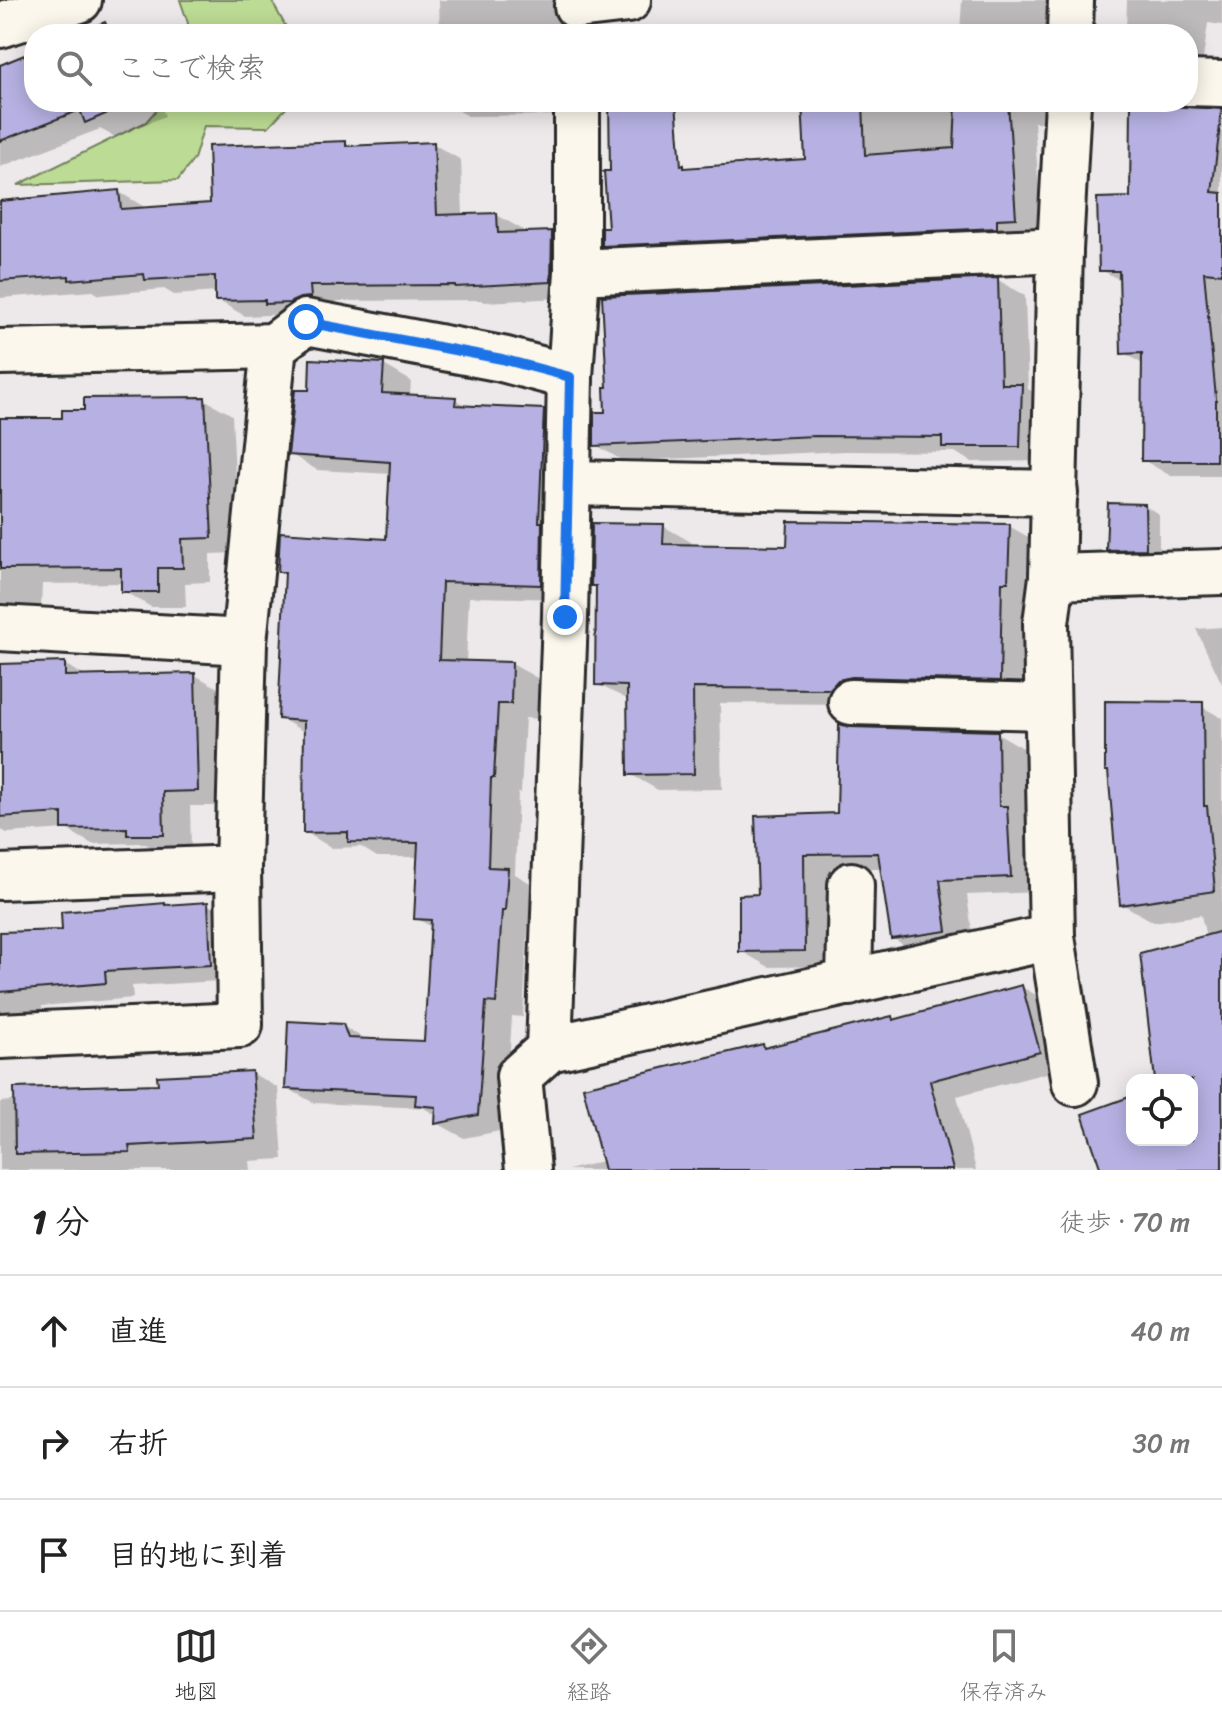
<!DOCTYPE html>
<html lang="ja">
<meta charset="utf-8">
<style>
:root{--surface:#fff;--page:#f2f2f2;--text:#222;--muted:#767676;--line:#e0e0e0;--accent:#2b2b2b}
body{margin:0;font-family:Sriracha,"Klee One",sans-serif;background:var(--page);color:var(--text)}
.controls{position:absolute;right:24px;bottom:24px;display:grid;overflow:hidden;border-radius:16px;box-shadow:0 4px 20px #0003}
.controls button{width:72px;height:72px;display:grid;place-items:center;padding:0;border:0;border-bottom:2px solid var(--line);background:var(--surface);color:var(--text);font:40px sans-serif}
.stop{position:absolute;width:24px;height:24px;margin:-18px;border:6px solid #1a73e8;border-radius:50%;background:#fff}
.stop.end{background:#1a73e8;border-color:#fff;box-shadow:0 2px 8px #0008}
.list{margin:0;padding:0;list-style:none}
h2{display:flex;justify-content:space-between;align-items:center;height:104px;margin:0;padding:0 32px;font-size:34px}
h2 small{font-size:26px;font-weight:400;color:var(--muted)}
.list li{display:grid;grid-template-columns:52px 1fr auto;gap:24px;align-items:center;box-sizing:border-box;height:112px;padding:0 32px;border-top:2px solid var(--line)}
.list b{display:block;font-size:30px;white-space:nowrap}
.list em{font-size:26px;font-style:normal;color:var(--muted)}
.icon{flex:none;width:44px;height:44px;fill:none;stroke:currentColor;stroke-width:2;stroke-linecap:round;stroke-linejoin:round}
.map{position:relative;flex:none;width:1222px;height:1170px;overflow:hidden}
.search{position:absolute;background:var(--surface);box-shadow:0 4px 20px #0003;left:24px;right:24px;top:24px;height:88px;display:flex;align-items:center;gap:20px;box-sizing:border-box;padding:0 28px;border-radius:32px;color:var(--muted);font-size:30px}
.sheet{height:440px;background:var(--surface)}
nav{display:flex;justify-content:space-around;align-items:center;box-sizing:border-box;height:112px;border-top:2px solid var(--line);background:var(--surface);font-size:22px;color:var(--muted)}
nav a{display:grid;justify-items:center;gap:4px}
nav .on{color:var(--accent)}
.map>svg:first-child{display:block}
.green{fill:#bcdb94;stroke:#748360;stroke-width:2}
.shadow{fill:#0003}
.building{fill:#b6b1e2;stroke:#2b2b2b;stroke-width:2}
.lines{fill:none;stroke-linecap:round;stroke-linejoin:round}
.minor-casing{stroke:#2b2b2b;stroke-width:50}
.minor{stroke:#fbf7ec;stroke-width:44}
.route{stroke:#1a73e8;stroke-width:10}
</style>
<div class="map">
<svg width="1222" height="1170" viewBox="0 0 1222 1170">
<rect width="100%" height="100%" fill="#ede9ea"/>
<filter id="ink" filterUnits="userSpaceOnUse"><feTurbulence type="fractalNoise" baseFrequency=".0125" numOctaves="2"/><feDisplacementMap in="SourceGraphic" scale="16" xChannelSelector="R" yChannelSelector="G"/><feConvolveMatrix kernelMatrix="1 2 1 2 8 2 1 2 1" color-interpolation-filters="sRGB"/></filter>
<g filter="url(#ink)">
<!-- green -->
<g class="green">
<path d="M180,0H271L290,34H186L188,23Z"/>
<path d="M163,102H292L268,127L204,126L194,159L178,180L18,185L146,122Z"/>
</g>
<!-- shadow -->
<g class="shadow">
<path d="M439,0H568L564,34H440Z"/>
<path d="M962,0H1054L1068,34H960Z"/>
<path d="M1127,0H1222V25L1208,23L1200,80L1190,100L1194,110L1215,111L1222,115V476H1171L1143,460L1144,365L1123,352L1122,281L1101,270L1132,199L1133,102H1188V34H1130L1126,32Z"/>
<path d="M104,24L122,34H80Z"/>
<path d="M34,66V102H159L165,116L115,137L100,129L0,167V79Z"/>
<path d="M444,102H574V115L468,116Z"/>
<path d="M809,102H1068L1067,122H1034L1042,232L631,260L604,245L610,230L684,168L688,170L826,157Z"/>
<path d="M346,143L354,148L433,144L461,160L463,216L497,215L525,231V234L552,233L579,249L578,297L485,302L481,300L337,301L338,312L245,316L217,300V292L174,295L164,289L99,295L93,291L0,298V203L119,192L148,209L212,205Z"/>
<path d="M998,280L1025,296L1028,389L1050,402L1047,461L971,462L955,452L845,451L623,461L596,445L607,415L609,389Z"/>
<path d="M384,365L411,381L410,396L455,399L470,408L544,411L571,427L567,599L469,597L466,662L512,664L539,679L538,719L525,718L521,793H518L515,874L535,886L532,926H528L523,1017L512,1016L505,1130L464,1138L437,1123V1116L424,1108L314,1103L287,1088L342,1026L369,1041L425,1043L432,927L416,918L419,857H377L361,847L332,848L305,832L306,733L280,718L287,575L280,571L388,542L392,474L317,470L290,454L311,392Z"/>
<path d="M204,399L232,415L239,553L210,554V582L185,583L186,607H151L123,591V583L42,584L41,607L0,606V420H64Z"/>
<path d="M1145,506L1159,514V556L1122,557L1108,549Z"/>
<path d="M663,526L691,542V547L789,548L1009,526L1037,542L1027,696L858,704L720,703L722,789L658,790L630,774L629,700L597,684L598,588L593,585Z"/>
<path d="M1222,627V684L1196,629Z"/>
<path d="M64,664L89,678L195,675L223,691L225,806H190L191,850H156L144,843L92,844L66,829L7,833L0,829V666Z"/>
<path d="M1197,704L1222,718V1170H1104L1132,1098V1140H1192V1080H1158L1206,937L1201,915L1154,922L1122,904Z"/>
<path d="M850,729L997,733L1025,749L1026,819L1035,824L1038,892L967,895L974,946L920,954L892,938L882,868H831L833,966L769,967L741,951L761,896L838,814Z"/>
<path d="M207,904L235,920L238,980L132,986L133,998L42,1006V1010L0,1012V934L64,932Z"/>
<path d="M1022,987L1050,1003L1066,1068L957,1096L976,1170H568L603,1161L763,1046L769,1049L892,1019L897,1021Z"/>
<path d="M252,1073L278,1088L283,1159L250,1161L251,1170H0V1102L160,1086Z"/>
</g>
<!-- building -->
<g class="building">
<path d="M105,22L110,34H75Z"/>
<path d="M34,51V102H133L85,123L80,110L0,141V65Z"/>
<path d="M609,102H676L681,166L684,165V168L805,159L802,102H863L865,155L954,148L956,102H1008L1016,218L997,219V228L602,246V228H608L604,171H610Z"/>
<path d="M1131,104L1222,109L1212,192L1222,193V274L1204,272L1216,398V461H1141L1142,353L1121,354L1119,271H1099L1097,198L1130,197Z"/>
<path d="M346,141V146L434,142L437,215L497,213L498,233L552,231L551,282L455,287V285L310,286L311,297L300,298L289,303L265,304V300L215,301V276L145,280L144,274L69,280V276L0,281V201L119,190L121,209L210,203L208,146Z"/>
<path d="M998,278L1001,384H1022L1020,447H942V437L816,436L594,446V412H605L604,387H607L602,296Z"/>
<path d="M310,359L384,363L382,393L456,397L455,405L544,409L539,522H542L541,585L442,582L439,660L512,662L511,704H498L494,778H491L488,867L508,868L505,911H502L496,1003L486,1002L478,1115L435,1124L436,1107L415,1105L416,1095L285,1089L288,1021L343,1024L348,1038L424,1041L431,920L414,919L418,843L348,842V832L303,833L304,721L278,719L285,572H278L280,532L386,539L390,462L288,455L295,390H309Z"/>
<path d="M205,397L212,538L182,539L183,568H158V592H121V568L0,569V418H62V410H84V398Z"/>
<path d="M1108,503L1145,504L1146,549L1106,550Z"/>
<path d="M788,521L1010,524L1008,582H1002L1000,681L852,677L838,680L830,689L693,688L694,774L628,775L627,686L595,685L596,586H591L592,523L664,524L663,544L787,546Z"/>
<path d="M65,662V676L195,673L198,791L163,792L164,835H127V828L62,829V813L0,817V664Z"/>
<path d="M1105,701L1203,702L1204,806H1207L1215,891L1120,905L1108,771H1105Z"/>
<path d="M839,724L850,727L998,731L999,806H1007L1011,877L940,880L947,931L891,939L878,853L804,854L805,951L739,952V895L758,894L755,816L837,813Z"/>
<path d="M208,902L211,965L105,971L106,983L0,992V932L62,930L61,912L165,903V905Z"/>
<path d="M1222,931V1170H1101L1082,1114L1132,1096V1140H1192V1080H1155L1140,953Z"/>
<path d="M1022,985L1040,1052L930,1081L953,1170H604L583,1087L763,1044L764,1048L892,1016L893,1020Z"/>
<path d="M252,1071L257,1139L129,1146L130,1152L15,1154L14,1088L158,1084L157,1076Z"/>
</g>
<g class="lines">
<defs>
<g id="minor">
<path d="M577,6L628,0"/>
<path d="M0,25L79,0"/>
<path d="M1070,34L1071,0"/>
<path d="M1188,83L1222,84"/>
<path d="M577,272L1060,250"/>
<path d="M0,352L274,346L306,322L502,359L570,377"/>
<path d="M569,483L1055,493"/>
<path d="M1052,577L1222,572"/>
<path d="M0,628L244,642"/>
<path d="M851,702L1047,707"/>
<path d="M0,877L238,868"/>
<path d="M1052,937L1075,1083"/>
<path d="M849,983L851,885"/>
<path d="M0,1036L240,1025L238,868L244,642L274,346"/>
<path d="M549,1049L565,617L570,377L577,272V102"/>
<path d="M528,1170L519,1076L549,1049L1052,937L1046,623L1052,577L1060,250L1068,102"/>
</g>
</defs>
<!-- minor casing -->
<use href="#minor" class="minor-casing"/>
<!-- minor -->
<use href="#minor" class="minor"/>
</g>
</g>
<g class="lines" filter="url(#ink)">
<!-- route -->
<path class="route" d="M306,322L502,359L570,377L565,617"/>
</g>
</svg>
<div class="controls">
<button><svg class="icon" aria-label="locate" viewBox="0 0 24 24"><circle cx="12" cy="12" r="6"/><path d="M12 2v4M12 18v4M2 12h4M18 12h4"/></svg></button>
</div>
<div class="stop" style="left:306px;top:322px"></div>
<div class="stop end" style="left:565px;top:617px"></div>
<div class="search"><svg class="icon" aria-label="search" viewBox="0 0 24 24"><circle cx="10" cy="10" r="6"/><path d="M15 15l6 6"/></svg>ここで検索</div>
</div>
<section class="sheet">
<h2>1 分<small>徒歩 · 70 m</small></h2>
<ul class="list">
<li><svg class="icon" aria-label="ahead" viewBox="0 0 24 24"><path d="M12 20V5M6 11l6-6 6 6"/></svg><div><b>直進</b></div><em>40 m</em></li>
<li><svg class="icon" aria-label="right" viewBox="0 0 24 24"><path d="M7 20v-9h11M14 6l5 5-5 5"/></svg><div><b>右折</b></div><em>30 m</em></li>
<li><svg class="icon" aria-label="arrive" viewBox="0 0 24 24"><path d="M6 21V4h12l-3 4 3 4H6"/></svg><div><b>目的地に到着</b></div></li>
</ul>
</section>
<nav>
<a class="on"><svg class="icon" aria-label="map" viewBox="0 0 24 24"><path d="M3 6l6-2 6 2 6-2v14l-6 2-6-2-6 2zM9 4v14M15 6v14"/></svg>地図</a>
<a><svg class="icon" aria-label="directions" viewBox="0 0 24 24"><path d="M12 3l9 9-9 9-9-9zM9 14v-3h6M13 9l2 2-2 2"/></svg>経路</a>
<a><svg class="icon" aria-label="saved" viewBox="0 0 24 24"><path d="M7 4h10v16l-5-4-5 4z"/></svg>保存済み</a>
</nav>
